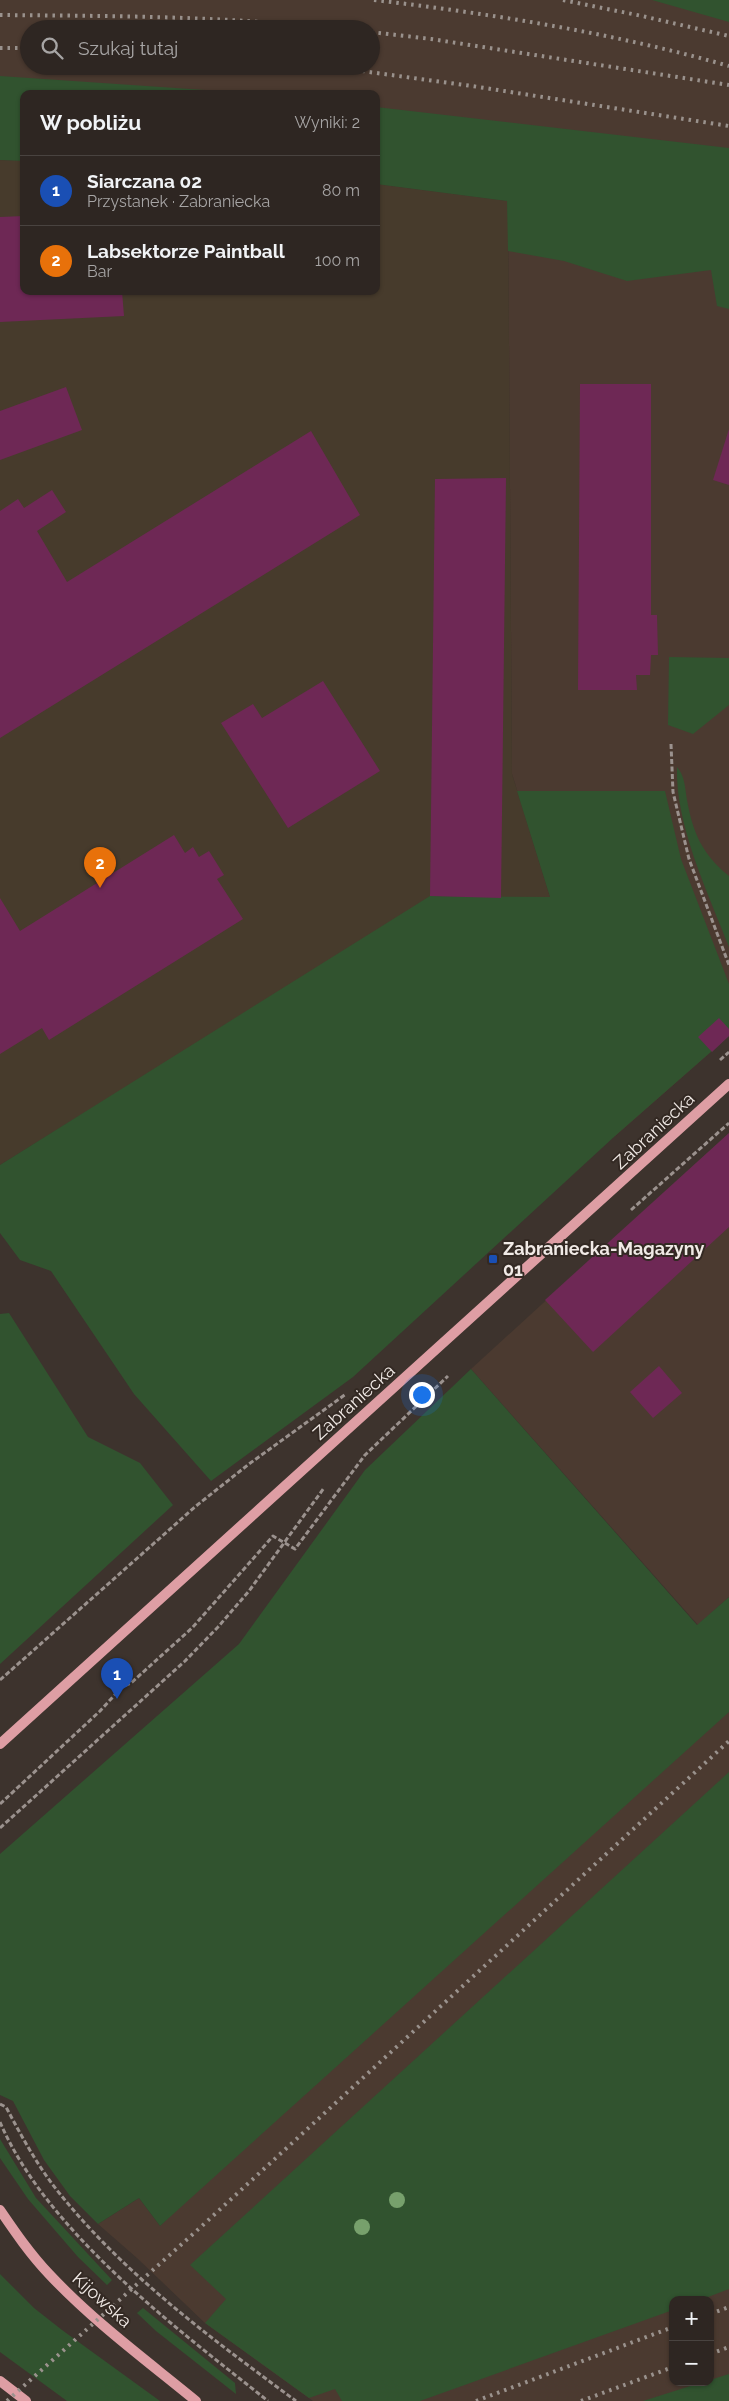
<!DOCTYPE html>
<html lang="pl">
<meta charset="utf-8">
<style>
:root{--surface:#2e2622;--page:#3a322f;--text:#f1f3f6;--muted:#a7a5a5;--line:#494340;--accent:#db2777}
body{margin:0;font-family:Raleway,sans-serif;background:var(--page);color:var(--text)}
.controls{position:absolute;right:15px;bottom:15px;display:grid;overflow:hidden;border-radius:10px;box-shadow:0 1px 4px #0004}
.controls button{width:45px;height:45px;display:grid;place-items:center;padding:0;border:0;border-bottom:1px solid var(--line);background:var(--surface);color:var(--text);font:25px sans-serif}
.you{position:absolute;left:421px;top:1394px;width:18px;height:18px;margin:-12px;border:4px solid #fff;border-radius:50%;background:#1a73e8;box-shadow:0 0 0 8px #1a73e833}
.badge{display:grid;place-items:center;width:32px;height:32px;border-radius:50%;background:var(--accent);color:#fff;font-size:16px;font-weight:700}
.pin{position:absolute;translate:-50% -41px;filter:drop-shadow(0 1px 2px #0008)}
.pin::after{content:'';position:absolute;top:26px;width:18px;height:15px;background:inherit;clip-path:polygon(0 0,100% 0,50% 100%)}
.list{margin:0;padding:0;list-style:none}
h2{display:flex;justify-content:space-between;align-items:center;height:65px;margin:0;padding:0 20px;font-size:21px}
h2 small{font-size:16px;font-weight:400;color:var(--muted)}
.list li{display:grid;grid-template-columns:32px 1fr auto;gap:15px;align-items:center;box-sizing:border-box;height:70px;padding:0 20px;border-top:1px solid var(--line)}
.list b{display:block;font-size:19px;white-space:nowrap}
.list p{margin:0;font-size:16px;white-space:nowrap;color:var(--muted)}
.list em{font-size:16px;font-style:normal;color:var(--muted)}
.icon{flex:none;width:28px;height:28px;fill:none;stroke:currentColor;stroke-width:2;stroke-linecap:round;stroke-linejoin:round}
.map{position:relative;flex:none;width:729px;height:2401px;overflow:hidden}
.search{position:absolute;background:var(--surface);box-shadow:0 1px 4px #0004;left:20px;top:20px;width:360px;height:55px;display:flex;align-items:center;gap:12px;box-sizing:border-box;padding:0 18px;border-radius:28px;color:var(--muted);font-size:19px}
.panel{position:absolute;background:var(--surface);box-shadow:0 1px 4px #0004;left:20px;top:90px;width:360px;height:205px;border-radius:10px}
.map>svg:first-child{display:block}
.built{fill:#4b3a30;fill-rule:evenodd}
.industrial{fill:#473b2c}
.green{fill:#31532f}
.building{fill:#6e2855}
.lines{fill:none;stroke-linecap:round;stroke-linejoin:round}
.path{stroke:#9b928e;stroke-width:3;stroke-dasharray:5 2.5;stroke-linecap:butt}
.secondary{stroke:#de9ea4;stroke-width:10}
.rail{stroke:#9a928d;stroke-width:4;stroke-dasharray:2.5 5;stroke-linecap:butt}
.tree{fill:#77a06c}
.transit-dot{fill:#1a4fb4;stroke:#332923;stroke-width:2}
.labels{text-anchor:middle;stroke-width:4;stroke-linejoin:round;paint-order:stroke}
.street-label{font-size:18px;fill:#f1eae6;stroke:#332923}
.poi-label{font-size:18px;font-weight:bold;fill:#f1eae6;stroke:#332923;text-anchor:start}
</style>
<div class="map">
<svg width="729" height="2401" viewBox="0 0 729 2401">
<rect width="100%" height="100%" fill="#3d332d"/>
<!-- built -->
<g class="built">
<path d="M0,0H729V1036L615,1136L550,897L512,774L508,201L376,184V94H24V161L0,160ZM29,29H371V66H29Z"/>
<path d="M729,1133V1597L698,1625L471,1369Z"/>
<path d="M729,1645V2401H313L205,2323L137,2258L98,2224L139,2198L160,2226ZM673,2300H710V2382H673Z"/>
</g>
<!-- industrial -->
<path class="industrial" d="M0,160L24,161V291H376V184L508,201L512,774L550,897L501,898L107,1099L0,1165Z"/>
<!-- green -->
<g class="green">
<path d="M652,0H729V22Z"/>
<path d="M0,76L262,94H24V161L0,160Z"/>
<path d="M376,107L729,148V309L717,306L711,270L627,281L564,261L508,251L507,201L376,184Z"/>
<path d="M669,657L729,658V705L693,734L668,725Z"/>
<path d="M677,767C685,776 685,788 687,800C693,833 702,854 729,876V947C708,893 675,824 677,767Z"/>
<path d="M517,791H665L681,859L729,984V1036L615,1136L353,1377L211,1481L134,1394L51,1271L20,1260L0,1233V1165L430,896L550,897Z"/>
<path d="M9,1313L88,1437L140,1463L173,1505L0,1664V1314Z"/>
<path d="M471,1369L697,1625L729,1597V1712L160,2226L139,2198L98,2224L70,2196L44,2160L13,2101L0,2095V1854L239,1644L365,1470Z"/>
<path d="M729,1772V2289L700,2300H673V2310L420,2401H342L335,2389L309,2398L205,2323L226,2299L190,2265Z"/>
<path d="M0,2139L36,2198L112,2280L107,2285L78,2257L28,2199L0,2158Z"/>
<path d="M0,2274L34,2308L62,2330L160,2401H67L0,2352Z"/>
<path d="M143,2308L235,2383L236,2394L156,2331L137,2313Z"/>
<path d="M729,2374V2401H643L703,2382H710V2380Z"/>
</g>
<!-- building -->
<g class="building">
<path d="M24,216V291H122L124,316L0,322V217Z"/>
<path d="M580,384H651V615H657L658,655H651L650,675H636L637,690H578Z"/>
<path d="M66,387L82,430L0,460V411Z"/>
<path d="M729,429V485L713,480Z"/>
<path d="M311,431L360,515L0,738V511L18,499L24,508L52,490L66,512L37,531L67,582Z"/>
<path d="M506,478L501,898L430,896L435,479Z"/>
<path d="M323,681L380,771L288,828L221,723L253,704L262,718Z"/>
<path d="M174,835L185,853L193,847L199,857L209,851L224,875L217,879L243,919L49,1040L42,1028L0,1054V898L20,931Z"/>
<path d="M719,1018L729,1029V1036L712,1052L698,1037Z"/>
<path d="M729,1133V1227L593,1352L545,1300Z"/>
<path d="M659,1366L682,1393L653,1418L630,1392Z"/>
</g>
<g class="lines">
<!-- path -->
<g class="path">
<path d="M671,744L673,792L689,859L729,965"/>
<path d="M720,1060L729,1052"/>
<path d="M631,1210L729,1123"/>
<path d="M0,1680L196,1506L249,1464L346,1394"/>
<path d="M0,1804L100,1711L122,1687L131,1683L192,1628L273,1536L295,1549L365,1455L448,1376"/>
<path d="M0,1828L185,1661L218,1627L249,1591L324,1488"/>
<path d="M0,2104L6,2107C22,2137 38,2167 60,2194C126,2276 212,2339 296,2401"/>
<path d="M0,2122C47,2232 176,2328 268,2401"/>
</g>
<!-- secondary -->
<g class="secondary">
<path d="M0,1744L729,1084"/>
<path d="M0,2210C15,2232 30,2254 49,2274C93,2321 146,2360 196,2401"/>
<path d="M0,2381L26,2401"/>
</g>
<!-- rail -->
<g class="rail">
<path d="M374,0C493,14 614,33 729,66"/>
<path d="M563,0L642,16L729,36"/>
<path d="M0,15C113,16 227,16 339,29"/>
<path d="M371,32L431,39L729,85"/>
<path d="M0,48H29"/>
<path d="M325,66L472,86L729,126"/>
<path d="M710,2314L729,2307"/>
<path d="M710,2354L729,2347"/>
<path d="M7,2401L203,2225L729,1741"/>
<path d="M476,2401L673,2327"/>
<path d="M581,2401L673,2367"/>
</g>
</g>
<!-- trees -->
<g class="tree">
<circle cx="397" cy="2200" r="8"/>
<circle cx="362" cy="2227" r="8"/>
</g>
<!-- markers -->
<rect class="transit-dot" x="488" y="1254" width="10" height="10" rx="2.5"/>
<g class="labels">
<!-- street labels -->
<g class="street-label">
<text transform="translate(654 1131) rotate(-43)" y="6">Zabraniecka</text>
<text transform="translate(354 1402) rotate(-42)" y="6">Zabraniecka</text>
<text transform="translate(102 2300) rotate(42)" y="6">Kijowska</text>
</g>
<!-- poi labels -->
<g class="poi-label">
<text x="503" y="1255">Zabraniecka-Magazyny<tspan x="503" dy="21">01</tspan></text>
</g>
</g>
</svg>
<div class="controls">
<button>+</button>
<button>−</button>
</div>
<div class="you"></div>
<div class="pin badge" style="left:117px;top:1699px;background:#1a4fb4">1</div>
<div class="pin badge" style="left:100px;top:888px;background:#e8710a">2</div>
<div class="search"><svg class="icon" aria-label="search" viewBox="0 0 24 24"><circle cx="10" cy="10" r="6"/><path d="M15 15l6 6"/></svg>Szukaj tutaj</div>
<section class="panel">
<h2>W pobliżu<small>Wyniki: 2</small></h2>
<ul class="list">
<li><span class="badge" style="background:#1a4fb4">1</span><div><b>Siarczana 02</b><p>Przystanek · Zabraniecka</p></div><em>80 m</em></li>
<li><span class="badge" style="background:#e8710a">2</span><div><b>Labsektorze Paintball</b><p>Bar</p></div><em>100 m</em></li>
</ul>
</section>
</div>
